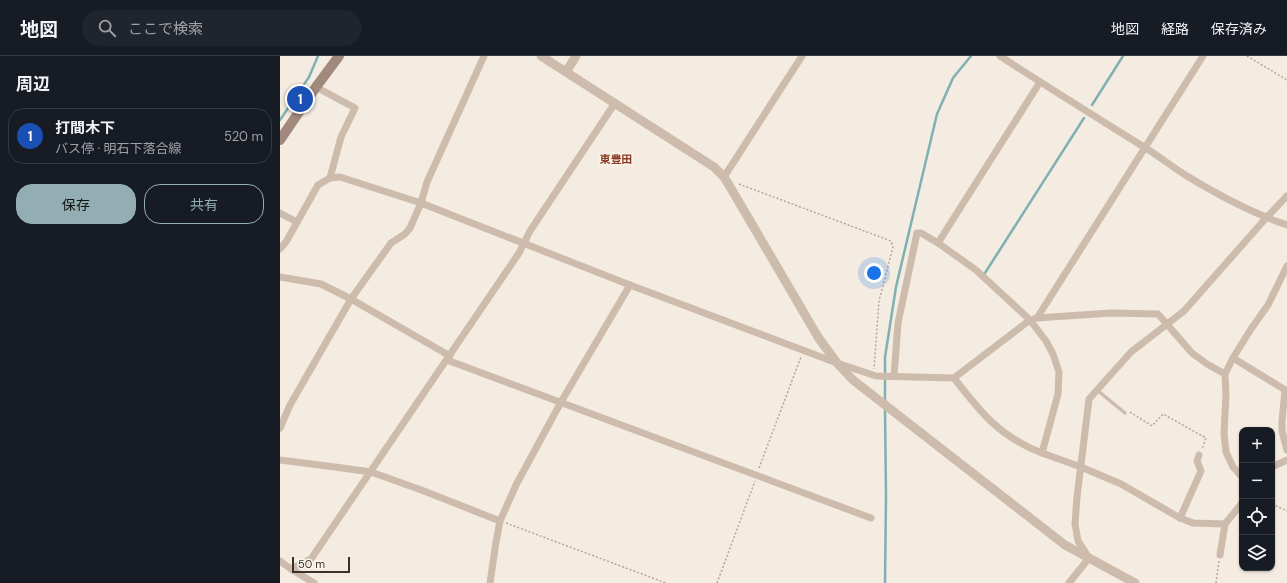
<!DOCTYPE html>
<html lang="ja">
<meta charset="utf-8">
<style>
:root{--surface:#171b24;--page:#20242c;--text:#f1f3f6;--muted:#9ea1a6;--line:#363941;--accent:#92aeb2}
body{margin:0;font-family:"DM Sans","Noto Sans JP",sans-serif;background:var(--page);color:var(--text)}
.controls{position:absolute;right:12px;bottom:12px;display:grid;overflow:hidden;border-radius:8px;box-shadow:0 1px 3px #0004}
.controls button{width:36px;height:36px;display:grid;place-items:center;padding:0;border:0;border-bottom:1px solid var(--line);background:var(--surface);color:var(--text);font:20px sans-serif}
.scale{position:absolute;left:12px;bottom:10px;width:58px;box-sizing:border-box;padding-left:4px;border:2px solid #3b302b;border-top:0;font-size:11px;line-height:14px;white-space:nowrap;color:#3b302b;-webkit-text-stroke:3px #fbf5ee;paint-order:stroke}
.you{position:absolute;left:594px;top:217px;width:14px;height:14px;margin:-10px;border:3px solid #fff;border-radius:50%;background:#1a73e8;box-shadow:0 0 0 6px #1a73e833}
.badge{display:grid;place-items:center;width:26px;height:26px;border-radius:50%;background:var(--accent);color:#fff;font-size:13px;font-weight:700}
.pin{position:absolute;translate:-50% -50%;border:2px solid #fff;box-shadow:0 1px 4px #0006}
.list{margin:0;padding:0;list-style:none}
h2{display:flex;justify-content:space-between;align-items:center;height:52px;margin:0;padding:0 16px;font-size:17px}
h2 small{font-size:13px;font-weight:400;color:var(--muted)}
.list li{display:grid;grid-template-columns:26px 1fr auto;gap:12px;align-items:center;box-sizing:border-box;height:56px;margin:0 8px 8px;padding:0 8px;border:1px solid var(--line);border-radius:16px}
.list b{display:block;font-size:15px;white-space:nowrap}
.list p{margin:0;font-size:13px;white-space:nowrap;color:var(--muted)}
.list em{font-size:13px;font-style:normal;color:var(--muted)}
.actions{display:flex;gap:8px;padding:12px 16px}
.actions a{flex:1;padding:9px 0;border:1px solid var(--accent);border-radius:16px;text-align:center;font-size:14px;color:var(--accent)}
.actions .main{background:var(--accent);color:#111}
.icon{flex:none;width:22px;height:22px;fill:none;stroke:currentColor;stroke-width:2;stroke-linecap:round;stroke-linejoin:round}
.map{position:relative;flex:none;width:1007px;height:527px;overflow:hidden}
header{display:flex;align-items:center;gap:24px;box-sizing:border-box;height:56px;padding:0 20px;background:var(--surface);border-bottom:1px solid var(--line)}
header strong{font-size:19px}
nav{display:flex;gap:22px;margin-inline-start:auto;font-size:14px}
.search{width:280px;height:36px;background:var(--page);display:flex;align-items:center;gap:10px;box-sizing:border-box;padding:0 14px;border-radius:22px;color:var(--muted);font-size:15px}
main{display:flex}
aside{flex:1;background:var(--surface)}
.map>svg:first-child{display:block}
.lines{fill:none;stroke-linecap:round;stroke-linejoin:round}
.stream{stroke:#7fb0b2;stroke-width:2.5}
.path{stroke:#b9a596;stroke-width:1.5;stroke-dasharray:2 2;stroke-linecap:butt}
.service{stroke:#cdbbac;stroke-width:3.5}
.minor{stroke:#cdbbac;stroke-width:7}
.tertiary{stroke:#cdbbac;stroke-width:9}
.secondary{stroke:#a18a7d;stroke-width:10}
.labels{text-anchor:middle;stroke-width:3;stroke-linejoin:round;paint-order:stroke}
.neighbourhood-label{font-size:11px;font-weight:bold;fill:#8c3b22;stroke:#fbf5ee}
</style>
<header>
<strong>地図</strong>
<div class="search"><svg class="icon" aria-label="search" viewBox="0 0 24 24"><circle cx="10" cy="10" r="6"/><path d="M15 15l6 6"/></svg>ここで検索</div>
<nav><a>地図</a><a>経路</a><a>保存済み</a></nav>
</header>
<main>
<aside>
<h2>周辺<small></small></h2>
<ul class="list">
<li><span class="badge" style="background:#1a4fb4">1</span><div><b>打間木下</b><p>バス停 · 明石下落合線</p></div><em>520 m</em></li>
</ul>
<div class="actions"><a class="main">保存</a><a>共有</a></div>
</aside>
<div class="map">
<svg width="1007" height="527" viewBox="0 0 1007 527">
<rect width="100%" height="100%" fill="#f4ebe1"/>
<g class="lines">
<!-- stream -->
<g class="stream">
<path d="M812,49L843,0"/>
<path d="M0,64L29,21L38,0"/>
<path d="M705,217L804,62"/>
<path d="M605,345V301L616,231L657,58L673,22L691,0"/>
<path d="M605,352L606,441L605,527"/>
</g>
<!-- path -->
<g class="path">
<path d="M967,0L1007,24"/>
<path d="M459,128L611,185L613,191L599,245L594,313"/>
<path d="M850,356L872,370L883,358L926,382L922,393"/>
<path d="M479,412L521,301"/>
<path d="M992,448L1007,455"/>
<path d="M226,467L386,527"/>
<path d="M437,527L475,425"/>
<path d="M936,527L939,505"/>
</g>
<!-- service -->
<path class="service" d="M817,334L845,357"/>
<!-- minor -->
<g class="minor">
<path d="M720,0C767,31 816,61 864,91C879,100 892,111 907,120C938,139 972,157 1007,169"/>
<path d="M444,121L522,0"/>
<path d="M50,122L60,121L141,147L350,229L557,307L596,320L674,322L750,264L757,262L923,0"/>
<path d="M0,157L17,166"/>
<path d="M0,193L6,186L38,129L50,122L61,81L75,52L36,31"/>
<path d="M0,221L41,228L71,243L170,300"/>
<path d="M757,262L831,257L878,258L912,297L927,308L945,318"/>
<path d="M953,302L1007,335"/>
<path d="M167,304L591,462"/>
<path d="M614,320L618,267L637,177H641L658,187"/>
<path d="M674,322C701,357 720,381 762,397L778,338L779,316L773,298L766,285L750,264L696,214L658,187L760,26"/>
<path d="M1005,334L1002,365V375L1007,394"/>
<path d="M0,372L10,349L71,243L111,187L125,178L130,172L141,147L147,126L204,0"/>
<path d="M762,397L801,411L841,428L900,462L913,467L945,468"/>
<path d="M0,404L55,411L91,416L144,435L220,465"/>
<path d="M992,411L1007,404"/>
<path d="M962,421L953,411L946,396L944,378L946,338L945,318L953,302L971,273L988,249L1007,210"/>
<path d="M900,462L921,415L917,405L919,399"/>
<path d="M940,499L945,468L962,447"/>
<path d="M0,505L11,513L34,527"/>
<path d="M11,513L31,503L239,197L250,175L335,47"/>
<path d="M210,527L216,486L220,465L236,429L281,346L350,229"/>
<path d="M789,527L809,502L798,485L795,468L797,441L809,343L851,296L904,255L986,162L1007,140"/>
</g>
<!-- tertiary -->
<g class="tertiary">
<path d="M261,0L434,111L444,121L449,129L538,281L557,307L573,324L785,489L855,527"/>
<path d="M286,16L296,0"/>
</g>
<!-- secondary -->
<path class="secondary" d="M0,84L36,31L59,0"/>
</g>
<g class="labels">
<!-- neighbourhood labels -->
<g class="neighbourhood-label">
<text x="336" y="107">東豊田</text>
</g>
</g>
</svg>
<div class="controls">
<button>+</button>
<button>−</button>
<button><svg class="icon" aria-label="locate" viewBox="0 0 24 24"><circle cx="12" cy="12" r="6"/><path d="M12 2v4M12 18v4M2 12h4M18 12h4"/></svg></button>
<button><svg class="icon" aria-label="layers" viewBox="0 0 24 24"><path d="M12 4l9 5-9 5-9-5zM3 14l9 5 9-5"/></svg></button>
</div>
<div class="scale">50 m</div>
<div class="you"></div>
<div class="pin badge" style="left:20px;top:43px;background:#1a4fb4">1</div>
</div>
</main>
